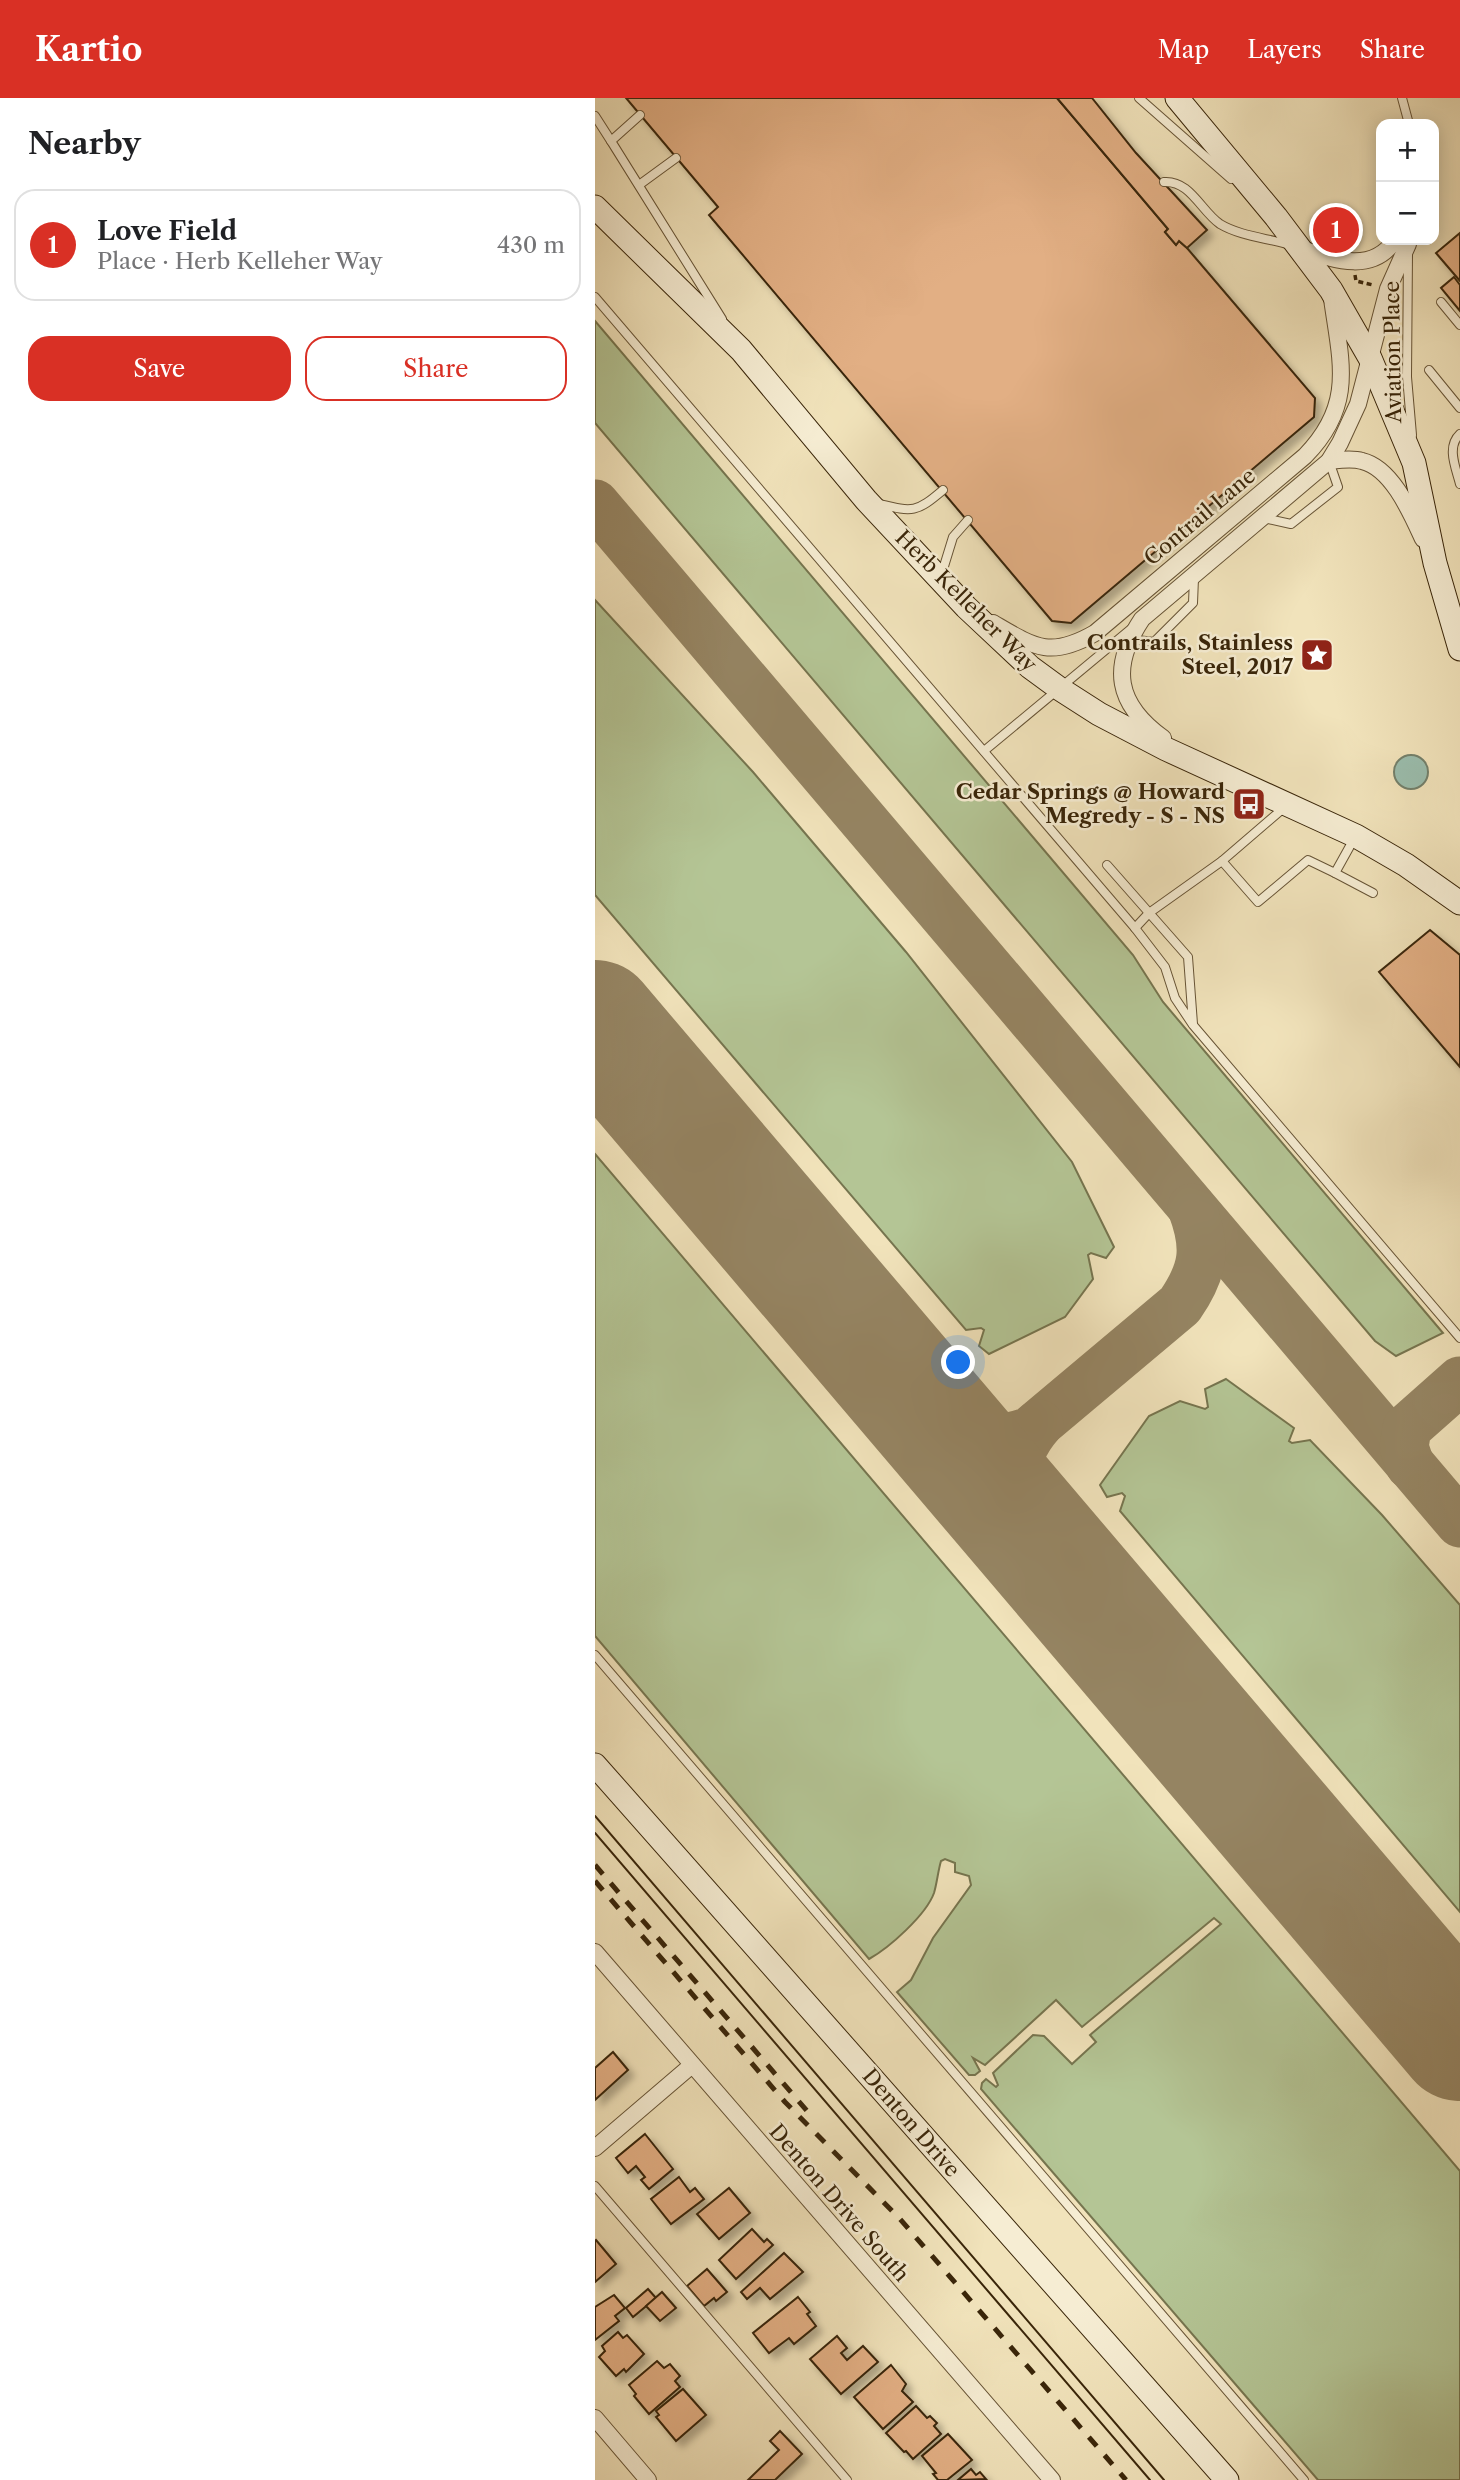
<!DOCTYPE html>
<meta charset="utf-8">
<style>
:root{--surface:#fff;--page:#f2f2f2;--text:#202124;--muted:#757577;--line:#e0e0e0;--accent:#d93025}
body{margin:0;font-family:"Libre Caslon Text",serif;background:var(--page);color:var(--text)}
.controls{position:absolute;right:21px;top:21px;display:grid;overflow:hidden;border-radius:14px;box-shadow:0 4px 18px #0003}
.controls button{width:63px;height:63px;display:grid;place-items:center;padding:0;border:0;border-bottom:2px solid var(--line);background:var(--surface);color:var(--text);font:35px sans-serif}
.you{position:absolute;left:364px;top:1265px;width:24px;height:24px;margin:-18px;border:5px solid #fff;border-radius:50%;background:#1a73e8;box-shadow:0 0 0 10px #1a73e833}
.badge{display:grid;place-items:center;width:46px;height:46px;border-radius:50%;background:var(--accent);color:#fff;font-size:23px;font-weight:700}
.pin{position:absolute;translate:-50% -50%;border:4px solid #fff;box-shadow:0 2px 7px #0006}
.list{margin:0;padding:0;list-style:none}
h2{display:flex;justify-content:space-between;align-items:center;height:91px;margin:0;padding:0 28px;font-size:30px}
h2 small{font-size:23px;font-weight:400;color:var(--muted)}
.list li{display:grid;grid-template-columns:46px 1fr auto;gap:21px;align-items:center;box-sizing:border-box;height:112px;margin:0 14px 14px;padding:0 14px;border:2px solid var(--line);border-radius:21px}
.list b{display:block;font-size:26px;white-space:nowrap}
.list p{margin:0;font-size:23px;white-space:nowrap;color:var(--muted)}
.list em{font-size:23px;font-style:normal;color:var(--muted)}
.actions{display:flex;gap:14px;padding:21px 28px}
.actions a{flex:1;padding:16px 0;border:2px solid var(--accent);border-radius:21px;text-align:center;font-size:24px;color:var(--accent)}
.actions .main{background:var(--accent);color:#fff}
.map{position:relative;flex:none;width:865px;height:2382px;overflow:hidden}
header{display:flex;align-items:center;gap:42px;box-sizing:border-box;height:98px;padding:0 35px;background:var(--accent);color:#fff}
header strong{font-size:33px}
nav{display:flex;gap:38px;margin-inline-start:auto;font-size:24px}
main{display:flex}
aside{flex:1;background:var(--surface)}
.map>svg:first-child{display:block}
.green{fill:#b4c595;stroke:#76754f;stroke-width:2}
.water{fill:#9bbeae;stroke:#74816c;stroke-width:2}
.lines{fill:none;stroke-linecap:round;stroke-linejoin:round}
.taxiway{stroke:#958462;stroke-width:49}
.runway{stroke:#958462;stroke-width:124}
.building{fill:#e2af84;stroke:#392509;stroke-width:2;filter:url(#shadow)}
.service-casing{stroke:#675436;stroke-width:10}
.minor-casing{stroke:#675436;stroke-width:18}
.secondary-casing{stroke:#392509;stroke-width:25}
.path{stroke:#392509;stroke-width:3.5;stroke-dasharray:5 3.5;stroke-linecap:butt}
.service{stroke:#f6edd3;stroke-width:8}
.minor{stroke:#f6edd3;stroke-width:16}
.secondary{stroke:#f6edd3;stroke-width:23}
.tram{stroke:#392509;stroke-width:2}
.rail{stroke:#392509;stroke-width:5;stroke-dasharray:12 12;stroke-linecap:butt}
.labels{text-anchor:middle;stroke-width:5;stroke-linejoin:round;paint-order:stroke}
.street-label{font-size:21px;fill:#392509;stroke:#f6edd3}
.poi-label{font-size:21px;font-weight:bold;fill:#392509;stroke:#f6edd3;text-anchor:end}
</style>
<header>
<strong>Kartio</strong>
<nav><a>Map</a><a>Layers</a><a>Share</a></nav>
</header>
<main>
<aside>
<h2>Nearby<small></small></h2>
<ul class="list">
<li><span class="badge">1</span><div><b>Love Field</b><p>Place · Herb Kelleher Way</p></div><em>430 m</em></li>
</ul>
<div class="actions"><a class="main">Save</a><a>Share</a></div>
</aside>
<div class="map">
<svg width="865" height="2382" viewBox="0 0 865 2382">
<defs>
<filter id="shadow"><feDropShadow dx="6" dy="6" stdDeviation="3.5" flood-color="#0004"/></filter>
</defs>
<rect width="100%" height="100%" fill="#f1e3bb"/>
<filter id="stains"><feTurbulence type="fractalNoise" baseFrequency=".00286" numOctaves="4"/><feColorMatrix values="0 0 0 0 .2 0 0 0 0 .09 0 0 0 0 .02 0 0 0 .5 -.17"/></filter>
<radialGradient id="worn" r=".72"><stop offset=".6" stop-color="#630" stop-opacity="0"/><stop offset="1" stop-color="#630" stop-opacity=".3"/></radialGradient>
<!-- green -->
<g class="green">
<path d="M0,223L538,857L568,904L848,1235L801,1258L780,1243L0,325Z"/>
<path d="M0,502L158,674L311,854L477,1064L519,1149L511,1160L496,1155L493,1157L498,1181L470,1219L394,1256L384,1248L389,1232L386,1230L371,1232L0,797Z"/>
<path d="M0,1056L865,2073V2382H723L386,1991L387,1985L391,1981L401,1989L403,1987L398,1975L438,1937L449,1938L477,1966L501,1944L495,1937L626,1826L619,1820L487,1929L461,1902L390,1967L378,1960L385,1973L380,1977H374L302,1894L316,1882L338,1840L376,1787L374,1778L360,1774V1765L350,1761L346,1763C343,1773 342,1785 339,1795C331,1817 294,1850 274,1861L0,1538Z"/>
<path d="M631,1281L699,1330L694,1343L697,1345L715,1342L787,1417L865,1507V1814L525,1413L530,1398L527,1395L512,1399L505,1387L554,1318L585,1303L610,1311L613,1309L610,1291Z"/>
</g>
<!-- water -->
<circle class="water" cx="816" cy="674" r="17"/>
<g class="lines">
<!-- taxiway -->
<g class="taxiway">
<path d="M0,406L865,1425"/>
<path d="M344,1328C373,1343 404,1345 435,1333L585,1207C609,1172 612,1150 597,1110"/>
<path d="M815,1367L809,1349L812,1330L865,1283"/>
<path d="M434,1434C414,1397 415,1359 444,1326"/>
</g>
<!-- runway -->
<path class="runway" d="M0,924L865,1941"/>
</g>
<!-- building -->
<g class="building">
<path d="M31,0H462L573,131L570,134L581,147L584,143L592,150L720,300L719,319L476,525L457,523L114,117L123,109Z"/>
<path d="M462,0H497L541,55L612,132L592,150L584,143L581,147L570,134L573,131Z"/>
<path d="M865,135V183L841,155Z"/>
<path d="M859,179L865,187V213L846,190Z"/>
<path d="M835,832L865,857V969L784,874Z"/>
<path d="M18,1954L33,1972L0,2002V1970Z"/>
<path d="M50,2036L78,2071L54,2091L46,2082L50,2079L41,2068L33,2075L21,2060Z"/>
<path d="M84,2079L95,2094L100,2090L109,2101L76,2126L56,2101Z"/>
<path d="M134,2090L155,2115L124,2141L102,2116Z"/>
<path d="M157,2131L169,2144L172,2141L178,2147L141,2181L124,2162Z"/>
<path d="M1,2142L21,2166L0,2184V2143Z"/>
<path d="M189,2155L208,2174L175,2201L165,2190L152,2201L146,2194Z"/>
<path d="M112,2171L132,2194L121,2203L119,2200L109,2208L92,2188Z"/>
<path d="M53,2191L61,2200L38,2219L31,2210Z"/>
<path d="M67,2194L81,2210L65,2223L51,2208Z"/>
<path d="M19,2197L30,2210L20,2218L24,2223L0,2242V2209Z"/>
<path d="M203,2199L215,2214L212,2216L221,2228L199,2246L194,2240L174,2255L158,2235Z"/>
<path d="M23,2234L28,2240L32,2237L49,2256L31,2274L29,2271L21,2278L4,2259L10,2253L7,2248Z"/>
<path d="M242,2238L252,2250L246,2255L252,2262L268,2248L283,2264L246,2296L215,2261Z"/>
<path d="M62,2263L69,2270L75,2266L85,2278L80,2283L85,2289L54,2316L39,2298L41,2296L34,2287Z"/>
<path d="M296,2267L311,2286L307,2293L318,2304L288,2331L259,2299Z"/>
<path d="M88,2291L111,2317L81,2343L61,2319L64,2317L61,2313Z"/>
<path d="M321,2308L332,2320L335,2318L342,2325L339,2328L346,2336L318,2361L311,2353L309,2354L291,2335Z"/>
<path d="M185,2333L207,2356L180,2382H153L184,2352L175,2343Z"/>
<path d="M353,2336L377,2362L352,2382H343L338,2376L341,2375L327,2358Z"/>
<path d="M376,2371L381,2377L385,2374L391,2381L363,2382Z"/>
</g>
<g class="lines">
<defs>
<g id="service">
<path d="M544,0L636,81"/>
<path d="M807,0L814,26"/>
<path d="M45,17L16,43L127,221"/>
<path d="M0,18L16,43"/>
<path d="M569,84C595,82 606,113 625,126C645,138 672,140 695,147"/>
<path d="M44,87L81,60"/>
<path d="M813,155L812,279L817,337"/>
<path d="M0,199L540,830L570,869L580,900L598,927L865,1240"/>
<path d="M846,204L865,227"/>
<path d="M834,272L865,310"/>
<path d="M865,336C851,349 861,370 865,386"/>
<path d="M284,406C318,414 321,415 348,392"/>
<path d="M669,420L696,426L743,389L734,363"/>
<path d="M346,478L358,439L373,422"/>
<path d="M534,541L559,544L598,505L599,480"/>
<path d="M389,653L537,530"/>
<path d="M627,763L663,804L713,762L740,775L760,739"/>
<path d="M512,767L593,859L598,926"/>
<path d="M740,775L778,795"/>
<path d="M540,830L554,815L627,763L691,708"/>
<path d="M0,1557L709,2382"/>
<path d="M0,2088L252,2382"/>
</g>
<g id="minor">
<path d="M704,150C737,161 777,177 800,142"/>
<path d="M734,363C744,362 757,360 767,363C797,370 816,415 828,441"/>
<path d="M398,525C439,549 455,561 500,535L710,358C760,307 746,265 737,201"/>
<path d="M568,640C521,606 515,569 547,521L734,363L745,345L763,306L793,191L813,146"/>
<path d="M0,1854L457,2382"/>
<path d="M0,2050L97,1967"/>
<path d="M0,2320L53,2382"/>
</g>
<g id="secondary">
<path d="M582,0L681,119L736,192L775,260L819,365L840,465L865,551"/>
<path d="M0,109L146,252L271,402L371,509L435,569L465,591L504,616L571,651L761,738L811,767L865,805"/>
<path d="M0,1667L632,2382"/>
</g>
</defs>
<!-- service casing -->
<use href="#service" class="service-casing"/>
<!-- minor casing -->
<use href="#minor" class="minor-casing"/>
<!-- secondary casing -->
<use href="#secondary" class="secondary-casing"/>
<!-- path -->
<path class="path" d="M760,177L761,183L778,187"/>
<!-- service -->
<use href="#service" class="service"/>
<!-- minor -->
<use href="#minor" class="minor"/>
<!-- secondary -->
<use href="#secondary" class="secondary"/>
<!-- tram -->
<g class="tram">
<path d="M0,1718L569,2382"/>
<path d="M0,1735L555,2382"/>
</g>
<!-- rail -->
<g class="rail">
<path d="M0,1767L213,2014"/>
<path d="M0,1783L190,2004L305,2121L531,2382"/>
</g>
</g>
<!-- icons -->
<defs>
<symbol id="sight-square" viewBox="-11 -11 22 22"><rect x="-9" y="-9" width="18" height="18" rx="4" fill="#8f2418" stroke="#f6edd3"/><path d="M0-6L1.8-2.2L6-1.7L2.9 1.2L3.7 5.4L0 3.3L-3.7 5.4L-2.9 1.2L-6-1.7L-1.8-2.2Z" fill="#fff"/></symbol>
<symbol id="bus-square" viewBox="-11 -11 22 22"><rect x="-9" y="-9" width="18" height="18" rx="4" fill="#8f2418" stroke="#f6edd3"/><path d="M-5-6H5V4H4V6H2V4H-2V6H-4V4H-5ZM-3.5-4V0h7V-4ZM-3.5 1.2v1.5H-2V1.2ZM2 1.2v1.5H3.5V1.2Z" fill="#fff"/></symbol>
</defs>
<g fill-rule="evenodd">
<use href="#sight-square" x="703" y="538" width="38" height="38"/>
<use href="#bus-square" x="635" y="687" width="38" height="38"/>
</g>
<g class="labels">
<!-- street labels -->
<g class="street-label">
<text transform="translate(798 254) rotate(-91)" y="7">Aviation Place</text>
<text transform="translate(605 419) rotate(-40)" y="7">Contrail Lane</text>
<text transform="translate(371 503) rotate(45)" y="7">Herb Kelleher Way</text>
<text transform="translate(316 2025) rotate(49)" y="7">Denton Drive</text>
<text transform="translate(244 2105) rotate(49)" y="7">Denton Drive South</text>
</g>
<!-- poi labels -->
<g class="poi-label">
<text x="698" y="552">Contrails, Stainless<tspan x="698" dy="24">Steel, 2017</tspan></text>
<text x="630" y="701">Cedar Springs @ Howard<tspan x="630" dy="24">Megredy - S - NS</tspan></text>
</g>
</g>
<rect width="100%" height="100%" filter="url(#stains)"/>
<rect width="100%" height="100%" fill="url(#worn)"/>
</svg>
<div class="controls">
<button>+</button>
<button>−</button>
</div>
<div class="you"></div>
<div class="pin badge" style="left:741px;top:132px">1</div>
</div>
</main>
